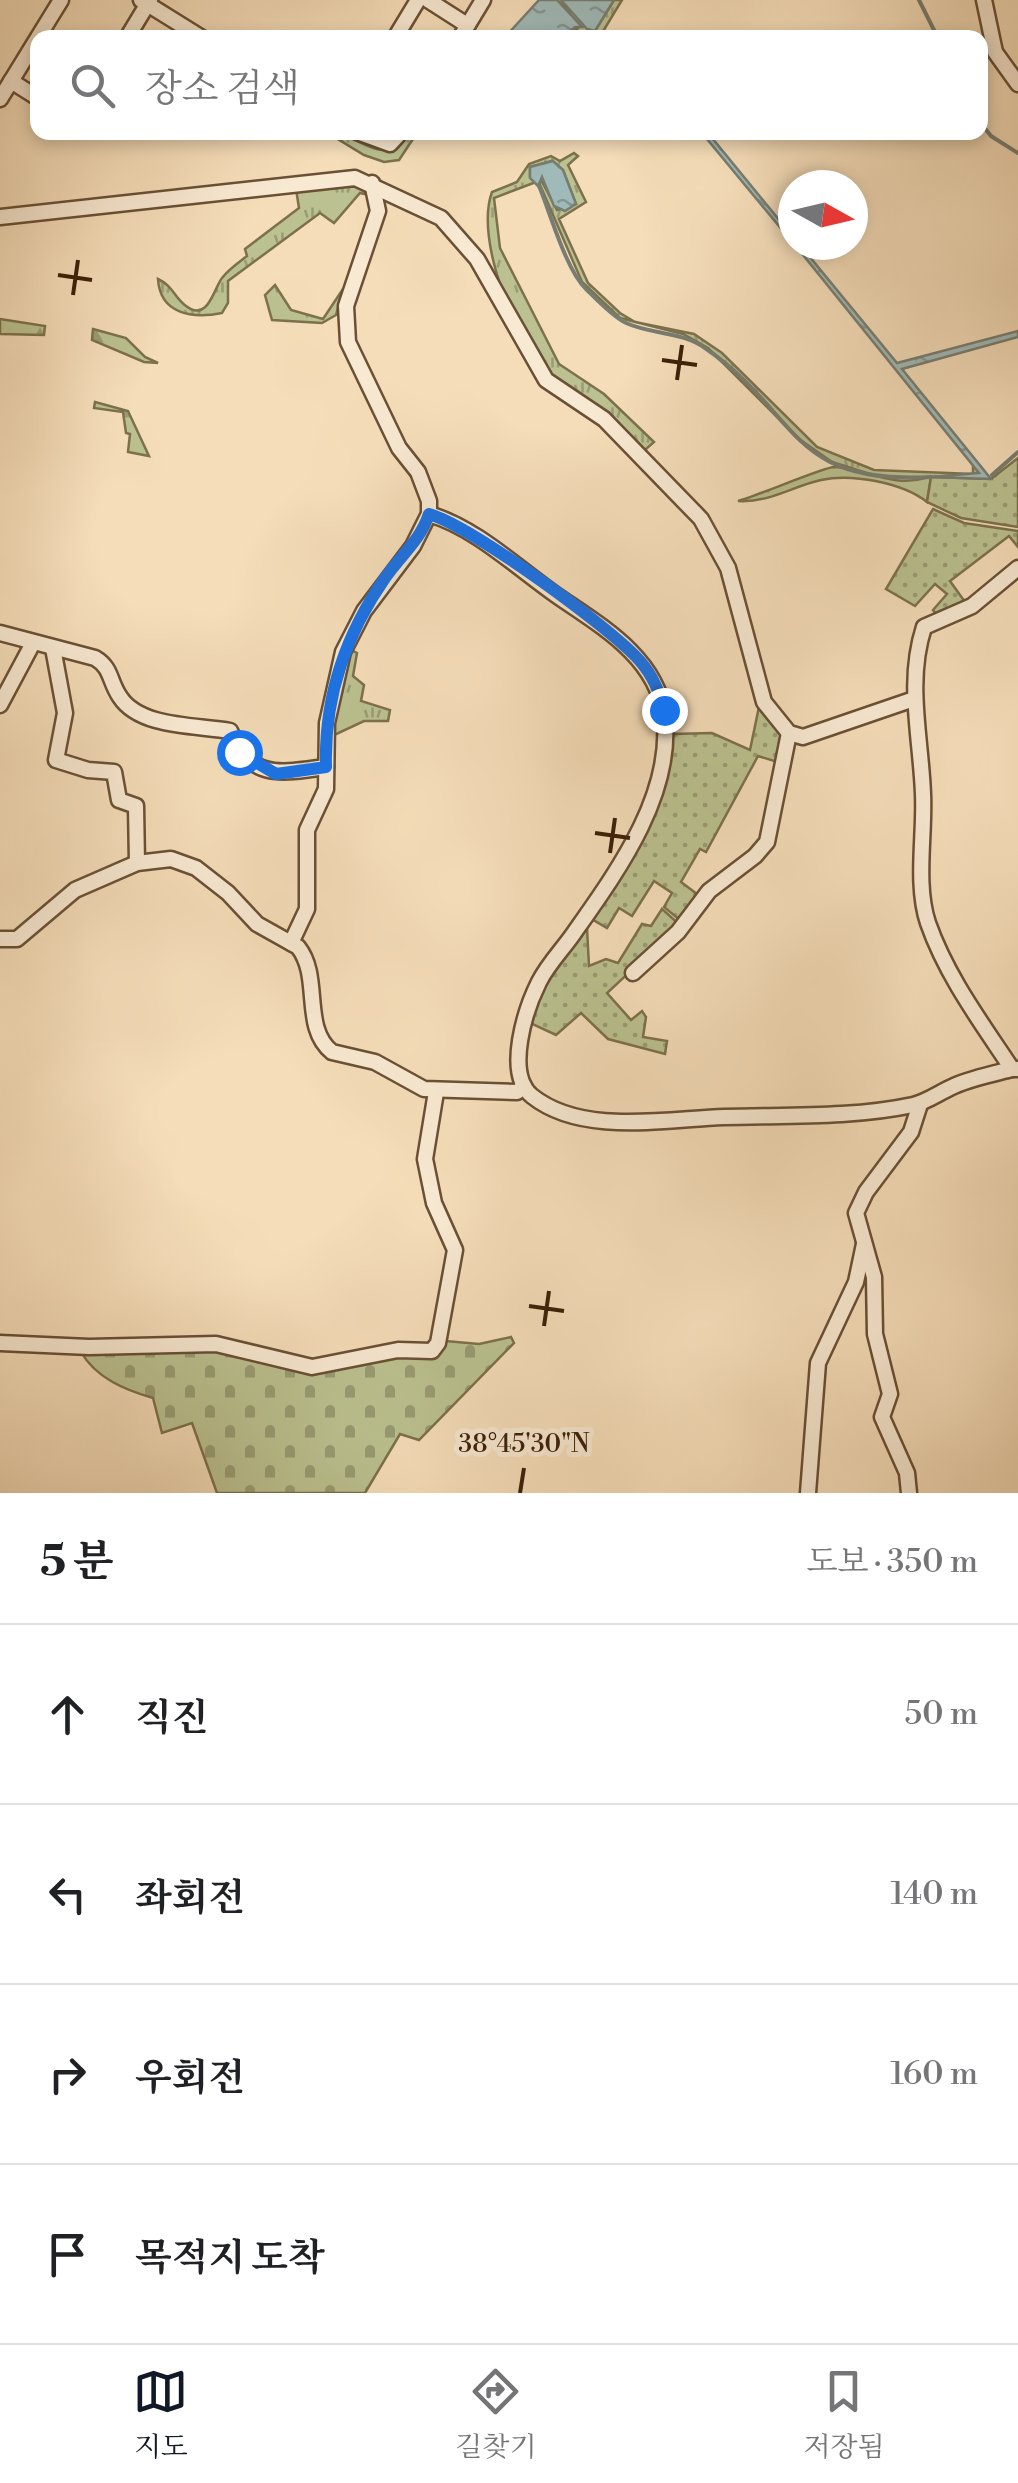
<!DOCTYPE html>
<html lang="ko">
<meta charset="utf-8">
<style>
:root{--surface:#fff;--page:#f2f2f2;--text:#202124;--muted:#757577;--line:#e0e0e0;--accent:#111827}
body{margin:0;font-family:"Libre Bodoni","Noto Serif KR",serif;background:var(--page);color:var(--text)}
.compass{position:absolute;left:778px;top:170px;width:90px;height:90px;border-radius:50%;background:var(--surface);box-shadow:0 5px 15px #0003;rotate:98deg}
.stop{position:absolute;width:30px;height:30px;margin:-22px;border:8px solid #1a73e8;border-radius:50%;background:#fff}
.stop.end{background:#1a73e8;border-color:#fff;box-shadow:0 2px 10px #0008}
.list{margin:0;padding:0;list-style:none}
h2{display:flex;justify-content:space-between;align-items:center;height:130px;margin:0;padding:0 40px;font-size:42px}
h2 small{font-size:32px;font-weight:400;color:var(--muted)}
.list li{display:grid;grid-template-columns:65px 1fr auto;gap:30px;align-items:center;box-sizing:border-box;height:180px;padding:0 40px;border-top:2px solid var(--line)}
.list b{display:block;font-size:38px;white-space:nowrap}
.list em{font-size:32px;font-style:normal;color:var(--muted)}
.icon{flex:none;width:55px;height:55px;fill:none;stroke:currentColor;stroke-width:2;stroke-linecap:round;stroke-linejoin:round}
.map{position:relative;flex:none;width:1018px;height:1493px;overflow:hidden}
.search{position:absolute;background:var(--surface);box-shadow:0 5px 15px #0003;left:30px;right:30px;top:30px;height:110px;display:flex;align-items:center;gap:25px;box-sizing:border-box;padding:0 35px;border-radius:20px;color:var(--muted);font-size:38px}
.sheet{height:850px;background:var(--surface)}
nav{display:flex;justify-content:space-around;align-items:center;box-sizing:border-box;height:140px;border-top:2px solid var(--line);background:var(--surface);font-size:28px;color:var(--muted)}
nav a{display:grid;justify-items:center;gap:5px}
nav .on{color:var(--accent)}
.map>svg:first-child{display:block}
.grass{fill:url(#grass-tufts);stroke:#7c714c;stroke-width:2.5}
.forest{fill:url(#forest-firs);stroke:#7c714c;stroke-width:2.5}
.cemetery{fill:url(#cemetery-stones);stroke:#7c714c;stroke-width:2.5}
.garden{fill:url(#garden-dots);stroke:#7c714c;stroke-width:2.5}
.water{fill:url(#water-ripples);stroke:#777d72;stroke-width:2.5}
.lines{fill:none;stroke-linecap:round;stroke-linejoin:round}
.stream{stroke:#777d72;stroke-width:4}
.street-casing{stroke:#6a5034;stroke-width:19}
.street{stroke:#f8e9d2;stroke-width:14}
.route{stroke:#1a73e8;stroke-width:12}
.ticks{fill:none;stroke:#3c2108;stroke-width:4}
.ticks-label{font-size:25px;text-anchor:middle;fill:#3c2108;stroke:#f8e9d2;stroke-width:10;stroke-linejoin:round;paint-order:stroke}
</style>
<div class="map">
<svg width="1018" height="1493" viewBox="0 0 1018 1493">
<defs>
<pattern id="grass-tufts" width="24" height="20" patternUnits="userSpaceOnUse" patternTransform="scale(2.5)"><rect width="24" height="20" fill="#bbc190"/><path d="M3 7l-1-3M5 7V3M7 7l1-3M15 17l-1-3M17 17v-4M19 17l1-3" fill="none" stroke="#999c74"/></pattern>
<pattern id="forest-firs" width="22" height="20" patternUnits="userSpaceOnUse" patternTransform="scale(2.5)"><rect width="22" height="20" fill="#bbc190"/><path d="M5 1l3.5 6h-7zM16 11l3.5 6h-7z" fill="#999c74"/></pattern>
<pattern id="cemetery-stones" width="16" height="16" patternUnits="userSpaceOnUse" patternTransform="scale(2.5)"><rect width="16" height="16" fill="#bbc190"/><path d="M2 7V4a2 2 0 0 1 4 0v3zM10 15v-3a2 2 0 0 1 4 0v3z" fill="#999c74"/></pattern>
<pattern id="garden-dots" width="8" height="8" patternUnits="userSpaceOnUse" patternTransform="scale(2.5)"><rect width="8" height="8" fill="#bbc190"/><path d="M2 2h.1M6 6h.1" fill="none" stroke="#999c74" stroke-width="1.8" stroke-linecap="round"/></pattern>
<pattern id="water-ripples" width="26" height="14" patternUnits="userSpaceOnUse" patternTransform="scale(2.5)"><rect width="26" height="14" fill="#9fbab8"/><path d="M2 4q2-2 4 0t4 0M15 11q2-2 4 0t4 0" fill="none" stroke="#839794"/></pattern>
</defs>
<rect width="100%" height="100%" fill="#f5ddb9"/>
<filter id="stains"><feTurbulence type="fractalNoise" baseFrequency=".002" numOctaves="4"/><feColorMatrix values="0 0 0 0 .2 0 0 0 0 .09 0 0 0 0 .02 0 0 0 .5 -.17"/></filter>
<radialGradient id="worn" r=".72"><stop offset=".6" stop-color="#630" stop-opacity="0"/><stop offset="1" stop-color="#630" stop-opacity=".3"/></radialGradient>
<!-- grass -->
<g class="grass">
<path d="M557,0L595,31L614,0H622L599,38L576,30L563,37L581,26Z"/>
<path d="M328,133C355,132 370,157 397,148L407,133H417L399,160L384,162L364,155Z"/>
<path d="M574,153L578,156L568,165L586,202L559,219L588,283L620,313L635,322L694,334L722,353L817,447L874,470L973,474V465L980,474L931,477L927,502C903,483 852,473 821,480C793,486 769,503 738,501C757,496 824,467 834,467C865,468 892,488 925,478L876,476L832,462L799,439L708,348L683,334L620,318L582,282L540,185L539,176L557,210L576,204L563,170L552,161L530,167V177L536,182L494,198L500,248L559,364L604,394L654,442L645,450C629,438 616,419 599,408C584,398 567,390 554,378C517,344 474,241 492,192L517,182L529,164L551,156L560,161Z"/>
<path d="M359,183L365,185L369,195L360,193L334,223L320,213L228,281V303L222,313C192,319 160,314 158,279C173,286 174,297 186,306C208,323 214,288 222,278C229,269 238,263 247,256L245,249L299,208L296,189Z"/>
<path d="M275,285L291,310L323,319L343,289L336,315L322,323L272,320L265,295Z"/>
<path d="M349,649L357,653L353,676L364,685L361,701L390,710L388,721H364L330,737Z"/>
</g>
<!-- forest -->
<g class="forest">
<path d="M0,319L45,326L44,335L0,334Z"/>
<path d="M93,329L126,338L145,357L158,363L144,362L92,340Z"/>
<path d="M95,402L128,411L149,456L128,452L130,434L126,433L123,412L94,408Z"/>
</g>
<!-- cemetery -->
<path class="cemetery" d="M511,1337L514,1343L419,1440L400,1434L365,1493H217L192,1423L162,1433L153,1398C125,1390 96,1378 81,1352L219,1347L273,1363L399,1354L423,1358L434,1354L446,1341L479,1344Z"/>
<!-- garden -->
<g class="garden">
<path d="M1018,458V527L961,518L927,502L931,477L991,479Z"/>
<path d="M933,509L964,523L1018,531V547L1009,536L950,581L965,602L936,614L933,610L947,594L935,584L915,606L886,589Z"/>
<path d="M760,702L785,735L781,763L758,756L706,852L700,849L681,882L701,897L681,921L664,907L672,893L654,881L632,916L619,908L607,928L590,918C627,860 671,805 672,734L712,733L750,750Z"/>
<path d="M662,909L680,925L607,993L631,1020L642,1011L646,1017L643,1037L667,1041L665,1054L608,1039L581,1013L556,1035L528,1022L552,973L587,928L589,966L606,959L618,963L642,924L651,926Z"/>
</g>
<!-- water -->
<g class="water">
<path d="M539,0H557L582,27H575L563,37H505Z"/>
<path d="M561,0H614L595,31L587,29Z"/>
<path d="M702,133H708L793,237V243Z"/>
<path d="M553,161L563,170L576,204L565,211L554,206L542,177L538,186L530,178V167Z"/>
<path d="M795,245H800L897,363L1018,331V337L902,369L991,479L931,477L979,473Z"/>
</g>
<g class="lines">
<!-- stream -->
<g class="stream">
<path d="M919,0L938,38"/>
<path d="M980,122L991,136L1018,153"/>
<path d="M539,186C550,212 566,270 586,289C597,300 613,317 626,323C653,335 680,331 705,348C800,413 787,485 931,477"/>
<path d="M992,475L1018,452"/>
</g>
<defs>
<g id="street">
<path d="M141,0L202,38"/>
<path d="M428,0L467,25"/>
<path d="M984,0L995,52L1018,84"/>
<path d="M127,38L150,0"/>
<path d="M395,38L418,0"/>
<path d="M460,38L483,0"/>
<path d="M11,81L38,98"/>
<path d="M0,99L61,0"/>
<path d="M357,132L390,144L401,132"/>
<path d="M0,217L355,178L441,218L477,259L546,380L604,419L701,519L728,568L764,702L789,733L803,737L914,699"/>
<path d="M429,514C476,528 516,567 556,595C599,625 656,656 664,714C675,793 617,872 574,933C563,949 548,964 539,982C526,1008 504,1073 532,1096C582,1136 666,1119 724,1117C786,1115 852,1118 913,1105C927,1102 940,1092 954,1086C972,1078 992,1074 1012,1069"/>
<path d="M0,633L95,658C112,668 109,681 120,697C140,728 197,725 230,731C251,781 280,773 326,767"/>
<path d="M53,648L65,713L56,760L88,770L114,772L119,800L136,806L137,863"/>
<path d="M0,705L33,643"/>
<path d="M0,939H17L75,890L137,863L171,859L196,868L228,893L257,924L298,947C322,977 301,1027 332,1052L375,1062L424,1089L517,1092L524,1086"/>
<path d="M291,943L307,909V830L326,789L327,723L343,652L364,611L413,546L429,514V501L418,472L399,448L348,342L346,306L378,211L372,183"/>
<path d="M633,973L678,932L709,891L755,856L767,842L789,733"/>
<path d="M1017,1069H1012C981,1022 947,977 928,923C915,884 925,835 923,794C921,738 906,682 924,627L972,606L1018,568"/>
<path d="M0,1343L89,1347L216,1344L312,1367L398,1350L432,1351L438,1343L455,1250L434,1203L425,1159L436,1092"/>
<path d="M808,1493L818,1363L856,1282L864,1244"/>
<path d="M909,1493L907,1473L882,1417L890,1394L875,1334L874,1277L856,1213L866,1192L911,1132L920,1104"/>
</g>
</defs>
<!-- street casing -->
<use href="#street" class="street-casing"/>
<!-- street -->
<use href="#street" class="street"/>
</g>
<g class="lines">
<!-- route -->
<path class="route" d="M239,752L276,774L326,767C324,698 346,634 385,578C401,555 420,541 429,514C471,526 610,627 640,661C653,676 659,691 664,710"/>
</g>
<!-- ticks -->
<path class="ticks" d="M58,275L92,280M73,295L78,260M662,360L697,365M677,380L682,345M595,833L630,838M610,853L615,818M529,1306L564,1311M544,1326L549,1291M520,1493L524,1468"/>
<g class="ticks-label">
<text x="524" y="1452">38°45'30"N</text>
</g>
<rect width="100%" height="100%" filter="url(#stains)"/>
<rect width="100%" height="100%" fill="url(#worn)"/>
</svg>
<svg class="compass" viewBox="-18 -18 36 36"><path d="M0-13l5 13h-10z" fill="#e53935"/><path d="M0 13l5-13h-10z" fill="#757577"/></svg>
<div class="stop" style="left:239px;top:752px"></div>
<div class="stop end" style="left:664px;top:710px"></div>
<div class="search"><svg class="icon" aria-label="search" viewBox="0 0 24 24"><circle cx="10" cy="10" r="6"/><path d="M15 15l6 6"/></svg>장소 검색</div>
</div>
<section class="sheet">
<h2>5 분<small>도보 · 350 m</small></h2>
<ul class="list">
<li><svg class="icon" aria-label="ahead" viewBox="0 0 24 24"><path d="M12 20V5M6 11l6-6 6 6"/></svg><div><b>직진</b></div><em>50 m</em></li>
<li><svg class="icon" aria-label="left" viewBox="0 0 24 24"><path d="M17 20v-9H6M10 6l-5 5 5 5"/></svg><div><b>좌회전</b></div><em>140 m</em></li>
<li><svg class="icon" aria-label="right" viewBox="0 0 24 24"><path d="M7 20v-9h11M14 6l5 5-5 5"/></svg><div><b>우회전</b></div><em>160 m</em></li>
<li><svg class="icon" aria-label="arrive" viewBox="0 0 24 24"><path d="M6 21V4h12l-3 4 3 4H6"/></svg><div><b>목적지 도착</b></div></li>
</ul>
</section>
<nav>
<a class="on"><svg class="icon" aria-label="map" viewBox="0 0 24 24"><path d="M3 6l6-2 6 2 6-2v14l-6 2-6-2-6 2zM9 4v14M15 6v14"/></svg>지도</a>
<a><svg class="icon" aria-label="directions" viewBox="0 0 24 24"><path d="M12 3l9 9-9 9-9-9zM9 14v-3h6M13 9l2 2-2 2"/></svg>길찾기</a>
<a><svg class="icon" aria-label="saved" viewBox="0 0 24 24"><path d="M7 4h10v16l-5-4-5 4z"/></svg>저장됨</a>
</nav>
